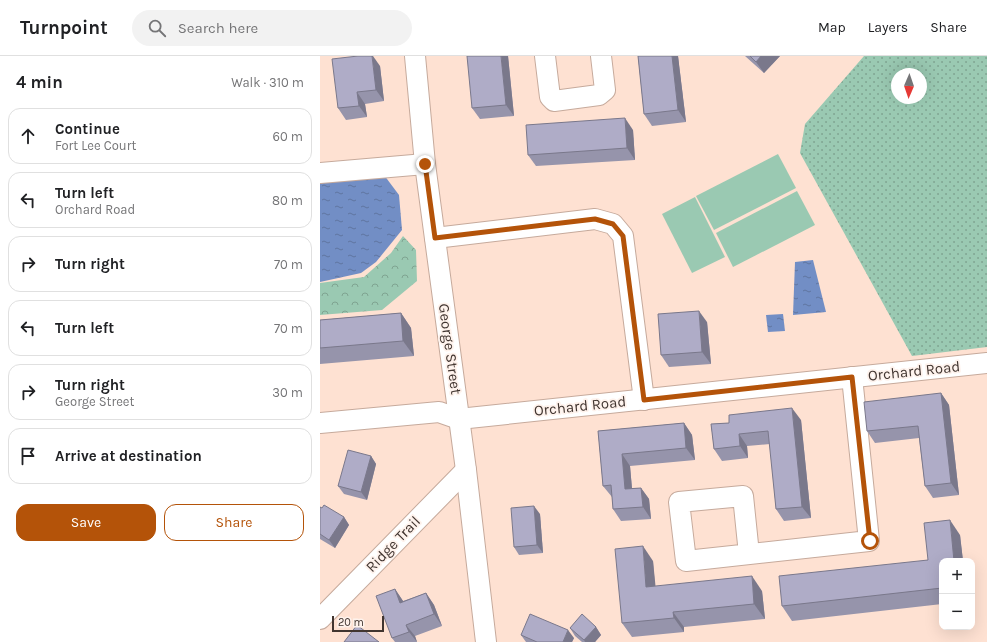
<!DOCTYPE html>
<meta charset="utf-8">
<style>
:root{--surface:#fff;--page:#f2f2f2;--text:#202124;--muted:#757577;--line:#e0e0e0;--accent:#b45309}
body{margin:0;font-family:Karla,sans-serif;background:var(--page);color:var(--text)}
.controls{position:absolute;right:12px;bottom:12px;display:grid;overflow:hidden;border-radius:8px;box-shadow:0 4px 16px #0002}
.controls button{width:36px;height:36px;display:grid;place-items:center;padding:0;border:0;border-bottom:1px solid var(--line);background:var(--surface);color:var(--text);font:20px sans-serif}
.compass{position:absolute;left:571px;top:12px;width:36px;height:36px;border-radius:50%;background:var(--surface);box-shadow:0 4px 16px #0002;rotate:182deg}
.scale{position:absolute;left:12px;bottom:10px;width:52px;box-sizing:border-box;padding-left:4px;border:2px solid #413530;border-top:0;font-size:11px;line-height:14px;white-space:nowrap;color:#413530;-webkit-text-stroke:3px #fef2ec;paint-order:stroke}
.stop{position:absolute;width:12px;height:12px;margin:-9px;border:3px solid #b45309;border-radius:50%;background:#fff}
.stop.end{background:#b45309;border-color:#fff;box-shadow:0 1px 4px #0008}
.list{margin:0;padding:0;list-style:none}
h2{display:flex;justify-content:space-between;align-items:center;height:52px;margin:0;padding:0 16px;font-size:17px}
h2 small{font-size:13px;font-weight:400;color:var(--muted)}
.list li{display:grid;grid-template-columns:26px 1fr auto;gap:12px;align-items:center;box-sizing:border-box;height:56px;margin:0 8px 8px;padding:0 8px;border:1px solid var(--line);border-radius:12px}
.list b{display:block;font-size:15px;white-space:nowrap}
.list p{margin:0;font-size:13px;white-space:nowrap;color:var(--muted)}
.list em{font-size:13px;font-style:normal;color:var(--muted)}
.actions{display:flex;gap:8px;padding:12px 16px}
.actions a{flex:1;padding:9px 0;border:1px solid var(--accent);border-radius:12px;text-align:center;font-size:14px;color:var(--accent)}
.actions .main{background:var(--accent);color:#fff}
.icon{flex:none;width:22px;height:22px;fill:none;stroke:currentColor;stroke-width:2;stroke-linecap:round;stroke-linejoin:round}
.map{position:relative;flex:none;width:667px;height:586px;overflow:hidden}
header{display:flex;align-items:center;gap:24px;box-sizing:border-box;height:56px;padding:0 20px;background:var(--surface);border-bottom:1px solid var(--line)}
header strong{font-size:19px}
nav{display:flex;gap:22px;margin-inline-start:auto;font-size:14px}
.search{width:280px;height:36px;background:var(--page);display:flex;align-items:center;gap:10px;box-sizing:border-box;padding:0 14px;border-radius:22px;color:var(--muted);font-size:15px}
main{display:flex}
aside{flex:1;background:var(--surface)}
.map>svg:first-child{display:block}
.grass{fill:#9ac9b2}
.forest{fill:url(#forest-crowns)}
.park{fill:url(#park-dots);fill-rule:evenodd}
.water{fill:url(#water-ripples)}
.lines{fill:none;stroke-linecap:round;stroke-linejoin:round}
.minor-casing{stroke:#c6aa9c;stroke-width:22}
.minor{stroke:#fff;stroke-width:20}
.wall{fill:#9694ab}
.shaded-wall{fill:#7a788b}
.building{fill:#afacc7;stroke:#7a788b}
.route{stroke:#b45309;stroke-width:5}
.labels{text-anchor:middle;stroke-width:3.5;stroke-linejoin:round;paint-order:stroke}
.street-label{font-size:15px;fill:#413530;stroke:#fef2ec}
</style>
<header>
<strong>Turnpoint</strong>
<div class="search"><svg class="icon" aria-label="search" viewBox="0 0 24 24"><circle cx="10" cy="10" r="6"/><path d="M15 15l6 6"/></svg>Search here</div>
<nav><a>Map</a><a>Layers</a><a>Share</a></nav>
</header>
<main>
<aside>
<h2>4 min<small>Walk · 310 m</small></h2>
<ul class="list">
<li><svg class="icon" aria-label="ahead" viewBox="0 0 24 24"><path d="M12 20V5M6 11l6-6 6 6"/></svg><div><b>Continue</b><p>Fort Lee Court</p></div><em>60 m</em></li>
<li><svg class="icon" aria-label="left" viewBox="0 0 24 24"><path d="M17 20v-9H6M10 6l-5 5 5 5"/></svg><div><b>Turn left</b><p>Orchard Road</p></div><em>80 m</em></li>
<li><svg class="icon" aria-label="right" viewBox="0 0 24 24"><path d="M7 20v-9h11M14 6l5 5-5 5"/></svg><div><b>Turn right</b></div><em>70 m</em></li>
<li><svg class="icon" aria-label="left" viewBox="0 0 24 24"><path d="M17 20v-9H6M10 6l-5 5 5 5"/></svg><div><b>Turn left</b></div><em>70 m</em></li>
<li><svg class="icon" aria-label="right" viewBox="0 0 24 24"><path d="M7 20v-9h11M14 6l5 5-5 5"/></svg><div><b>Turn right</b><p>George Street</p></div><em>30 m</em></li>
<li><svg class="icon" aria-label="arrive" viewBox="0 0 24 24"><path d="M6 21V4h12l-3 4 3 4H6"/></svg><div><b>Arrive at destination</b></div></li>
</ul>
<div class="actions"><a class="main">Save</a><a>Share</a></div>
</aside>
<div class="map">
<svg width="667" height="586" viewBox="0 0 667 586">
<defs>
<pattern id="forest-crowns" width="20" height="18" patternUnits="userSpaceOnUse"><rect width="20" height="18" fill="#9ac9b2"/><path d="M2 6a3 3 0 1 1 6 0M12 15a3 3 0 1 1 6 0" fill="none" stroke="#7fa491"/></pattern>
<pattern id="park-dots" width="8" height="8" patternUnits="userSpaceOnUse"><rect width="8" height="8" fill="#9ac9b2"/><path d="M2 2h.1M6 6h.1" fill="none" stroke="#7fa491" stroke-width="1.8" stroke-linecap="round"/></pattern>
<pattern id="water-ripples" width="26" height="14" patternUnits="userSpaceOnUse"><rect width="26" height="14" fill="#728ec5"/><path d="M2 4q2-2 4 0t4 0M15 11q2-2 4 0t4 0" fill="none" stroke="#5f75a0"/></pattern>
</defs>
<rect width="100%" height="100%" fill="#fee1d2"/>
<!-- grass -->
<g class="grass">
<path d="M458,98L476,132L394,174L376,140Z"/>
<path d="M477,135L495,169L413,211L396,177Z"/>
<path d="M375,141L405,201L372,217L342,158Z"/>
</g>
<!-- forest -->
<path class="forest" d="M83,180L96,194L97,225L62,254L0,259V227L44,221L71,197Z"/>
<!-- park -->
<path class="park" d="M544,0H667V291L592,300L480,97L485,68ZM577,18H601V42H577Z"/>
<!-- water -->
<g class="water">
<path d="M64,119L79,139L82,174L56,206L41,217L0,226V126Z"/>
<path d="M493,204L506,256L473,259L475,206Z"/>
<path d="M463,258L465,275L448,276L446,259Z"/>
</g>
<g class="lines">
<defs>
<g id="minor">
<path d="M95,0L105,108L146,414L166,586"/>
<path d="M225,0L230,41L234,45L279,39L285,34L281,0"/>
<path d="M0,117L105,108"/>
<path d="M115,182L275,163L293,168L303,180L324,344"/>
<path d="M0,367L119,356L139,363L667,307"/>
<path d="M429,498L423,440L359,446L366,505L549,485L532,321"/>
<path d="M0,563L146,414"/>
</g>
</defs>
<!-- minor casing -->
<use href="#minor" class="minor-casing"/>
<!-- minor -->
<use href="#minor" class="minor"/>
</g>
<!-- wall -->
<g class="wall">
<path d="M188,0L194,60L160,63L152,52Z"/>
<path d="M318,0H358L366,66L332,70L324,58Z"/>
<path d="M425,0H460L444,17Z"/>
<path d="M60,10L64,45L45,48L47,61L26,64L18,52Z"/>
<path d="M313,74L315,104L216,110L208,99Z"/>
<path d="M81,257L91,272L94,300L0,308V264Z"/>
<path d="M387,266L391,308L349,311L341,299Z"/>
<path d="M621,337L629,349L639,439L613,442L605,430L599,382L555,387L547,375Z"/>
<path d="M481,364L491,462L464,465L456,453L450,388L427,390L428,402L402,405L394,393L391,368Z"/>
<path d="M364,367L372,379L375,404L310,410L312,432H321L329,443L331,463L301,465L293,453L292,441L283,430L278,375Z"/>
<path d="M51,400L56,408L47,444L24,438L18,430Z"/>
<path d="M0,451L24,461L29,469L15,492L0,483Z"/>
<path d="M220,458L223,497L199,499L194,491Z"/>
<path d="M640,479L643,505H622V548L472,565L462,550L608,504Z"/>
<path d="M333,505L335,530L442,535L445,563L364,571V576L312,581L302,567Z"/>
<path d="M75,533L83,545L106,537L114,549L122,570L95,580L97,586H75L72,582Z"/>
<path d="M276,571L281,579L275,586H262L255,580L250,572Z"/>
<path d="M201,579L254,582L252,586H206Z"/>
</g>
<!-- shaded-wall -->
<g class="shaded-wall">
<path d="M52,0H53L60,10L64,45L56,34Z"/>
<path d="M181,0H188L194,60L186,49Z"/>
<path d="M352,0H358L366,66L358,54Z"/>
<path d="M441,0H460L444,17L436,6Z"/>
<path d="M37,36L45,48L47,61L39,50Z"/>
<path d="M305,62L313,74L315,104L307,92Z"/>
<path d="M379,255L387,266L391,308L382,296Z"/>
<path d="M81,257L91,272L94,300L83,285Z"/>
<path d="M621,337L629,349L639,439L631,427Z"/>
<path d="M472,352L481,364L491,462L482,451Z"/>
<path d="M364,367L372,379L375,404L366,392Z"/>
<path d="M419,378L427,390L428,402L420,390Z"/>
<path d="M302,398L310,410L313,445L305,433Z"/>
<path d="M51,400L56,408L47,444L41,436Z"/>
<path d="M321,432L329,443L331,463L323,451Z"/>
<path d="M214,450L220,458L223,497L217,489Z"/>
<path d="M24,461L29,469L15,492L9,484Z"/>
<path d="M630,464L640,479L643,505H634Z"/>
<path d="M323,490L333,505L337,545L326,531Z"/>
<path d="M432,520L442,535L445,563L434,548Z"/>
<path d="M75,533L83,545L88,558L80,547Z"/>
<path d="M106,537L114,549L122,570L114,558Z"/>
<path d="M353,556L364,571V576L354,562Z"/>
<path d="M86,569L95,580L97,586L89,576Z"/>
<path d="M276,571L281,579L275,586H265L264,584Z"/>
<path d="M248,574L254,582L252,586H243Z"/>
</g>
<!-- building -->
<g class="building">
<path d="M38,0H52L56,34L37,36L39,50L18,52L12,3Z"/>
<path d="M147,0H181L186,49L152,52Z"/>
<path d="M318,0H352L358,54L324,58Z"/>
<path d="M430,0H441L436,6Z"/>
<path d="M305,62L307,92L208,99L206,69Z"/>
<path d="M379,255L382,296L341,299L338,258Z"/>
<path d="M81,257L83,285L0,292V264Z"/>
<path d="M621,337L631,427L605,430L598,370L547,375L544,346Z"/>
<path d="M472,352L482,451L456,453L448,375L419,378L420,390L394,393L391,368L409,367V359Z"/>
<path d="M364,367L366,392L302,398L305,433L321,432L323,451L293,453L291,429L283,430L278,375Z"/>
<path d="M28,394L51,400L41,436L18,430Z"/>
<path d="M4,449L24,461L9,484L0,478V451L2,452Z"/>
<path d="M214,450L217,489L194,491L191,452Z"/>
<path d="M630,464L634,505H622V532L462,550L459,520L608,504L604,467Z"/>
<path d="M323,490L326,531L432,520L434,548L353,556L354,562L302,567L295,493Z"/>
<path d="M75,533L80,547L106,537L114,558L86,569L89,576L72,582L56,540Z"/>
<path d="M210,558L248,574L243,586H217L201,579Z"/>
<path d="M262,558L276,571L264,584L250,572Z"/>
<path d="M37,569L59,586H24Z"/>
</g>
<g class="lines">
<!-- route -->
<path class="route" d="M105,108L115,182L275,163L293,168L303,180L324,344L532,321L550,485"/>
</g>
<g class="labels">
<!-- street labels -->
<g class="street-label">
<text transform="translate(130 293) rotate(82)" y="5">George Street</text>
<text transform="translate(594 315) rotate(-6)" y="5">Orchard Road</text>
<text transform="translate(260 350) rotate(-6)" y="5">Orchard Road</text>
<text transform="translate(73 488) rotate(-46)" y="5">Ridge Trail</text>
</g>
</g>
</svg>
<div class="controls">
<button>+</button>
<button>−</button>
</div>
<svg class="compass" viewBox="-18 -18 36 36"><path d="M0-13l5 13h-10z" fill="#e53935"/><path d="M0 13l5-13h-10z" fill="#757577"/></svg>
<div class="scale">20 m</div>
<div class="stop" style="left:550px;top:485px"></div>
<div class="stop end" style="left:105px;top:108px"></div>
</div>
</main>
